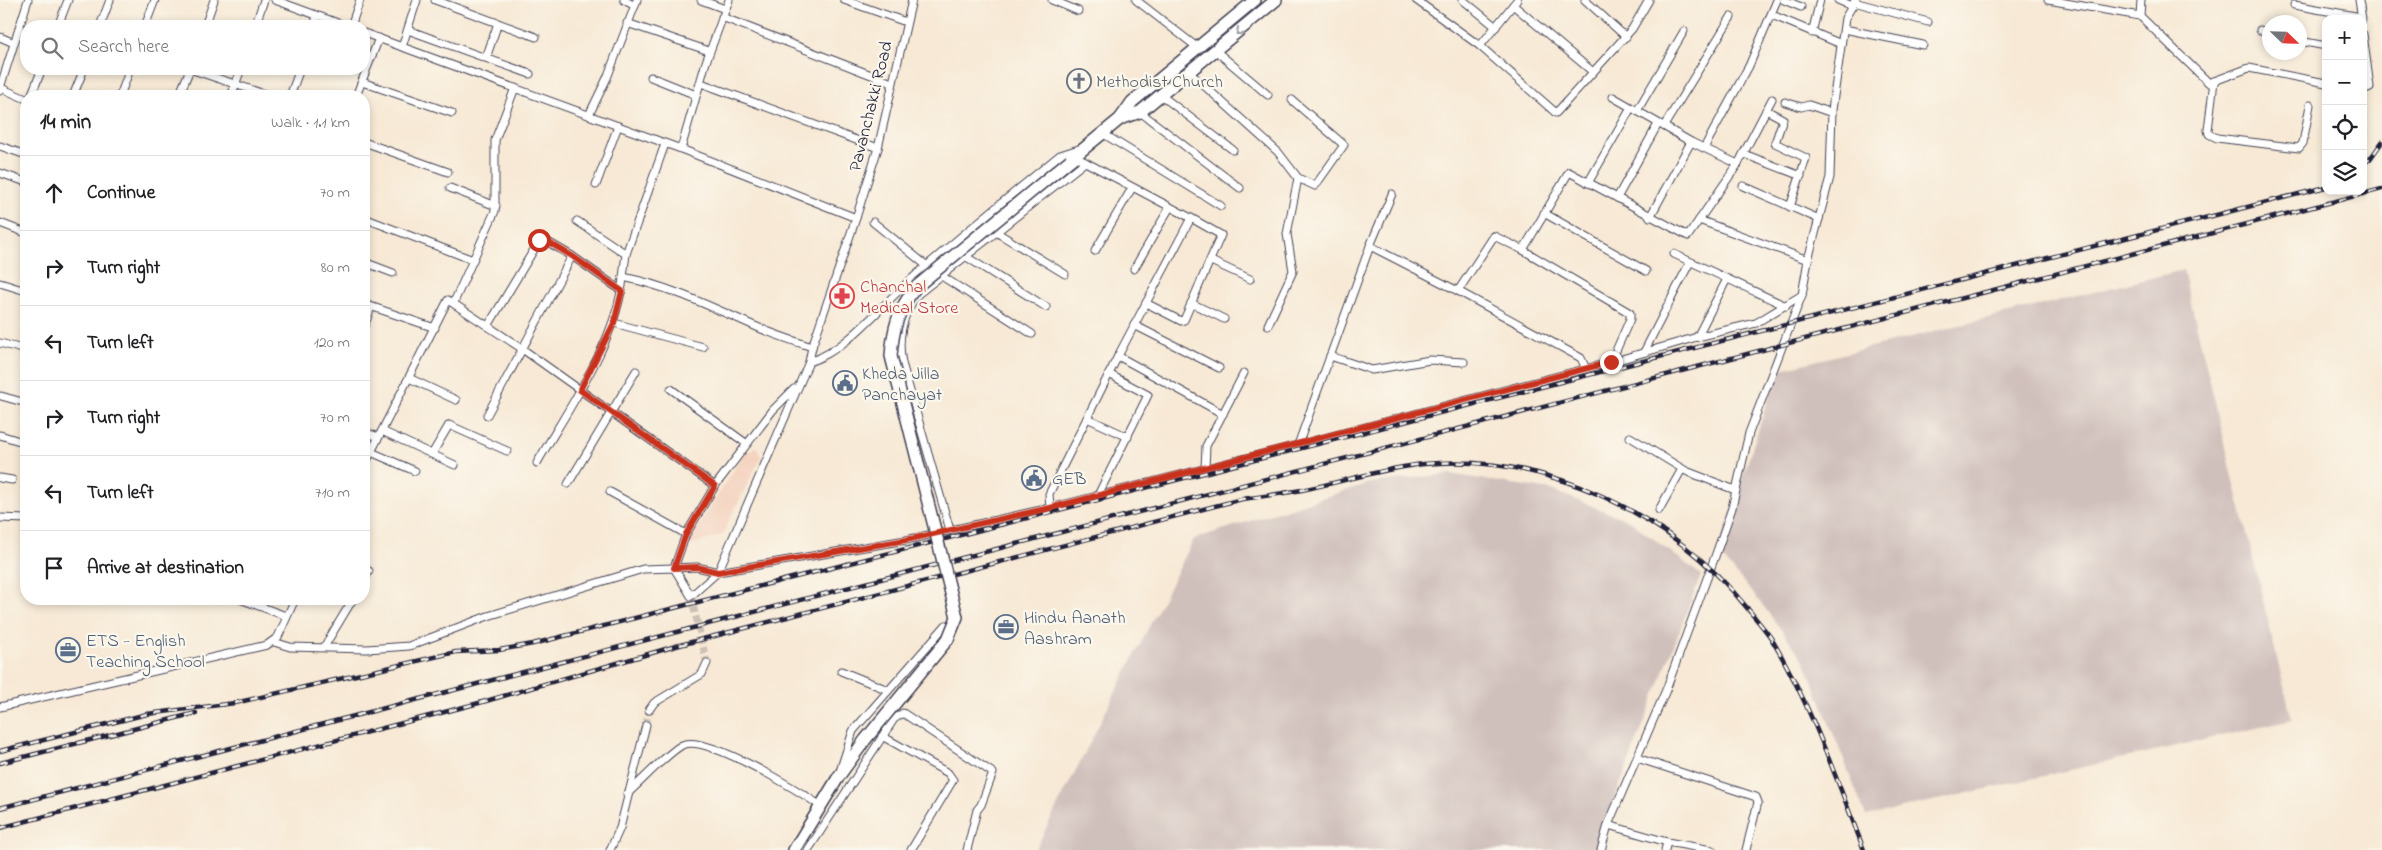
<!DOCTYPE html>
<meta charset="utf-8">
<style>
:root{--surface:#fff;--page:#f2f2f2;--text:#202124;--muted:#757577;--line:#e0e0e0}
body{margin:0;font-family:"Indie Flower",sans-serif;background:var(--page);color:var(--text)}
.controls{position:absolute;right:15px;top:15px;display:grid;overflow:hidden;border-radius:10px;box-shadow:0 2px 8px #0003}
.controls button{width:45px;height:45px;display:grid;place-items:center;padding:0;border:0;border-bottom:1px solid var(--line);background:var(--surface);color:var(--text);font:25px sans-serif}
.compass{position:absolute;left:2262px;top:15px;width:45px;height:45px;border-radius:50%;background:var(--surface);box-shadow:0 2px 8px #0003;rotate:113deg}
.stop{position:absolute;width:15px;height:15px;margin:-11px;border:4px solid #c8321e;border-radius:50%;background:#fff}
.stop.end{background:#c8321e;border-color:#fff;box-shadow:0 1px 5px #0008}
.list{margin:0;padding:0;list-style:none}
h2{display:flex;justify-content:space-between;align-items:center;height:65px;margin:0;padding:0 20px;font-size:21px}
h2 small{font-size:16px;font-weight:400;color:var(--muted)}
.list li{display:grid;grid-template-columns:32px 1fr auto;gap:15px;align-items:center;box-sizing:border-box;height:75px;padding:0 20px;border-top:1px solid var(--line)}
.list b{display:block;font-size:19px;white-space:nowrap}
.list em{font-size:16px;font-style:normal;color:var(--muted)}
.icon{flex:none;width:28px;height:28px;fill:none;stroke:currentColor;stroke-width:2;stroke-linecap:round;stroke-linejoin:round}
.map{position:relative;flex:none;width:2382px;height:850px;overflow:hidden}
.search{position:absolute;background:var(--surface);box-shadow:0 2px 8px #0003;left:20px;top:20px;width:350px;height:55px;display:flex;align-items:center;gap:12px;box-sizing:border-box;padding:0 18px;border-radius:20px;color:var(--muted);font-size:19px}
.panel{position:absolute;background:var(--surface);box-shadow:0 2px 8px #0003;left:20px;top:90px;width:350px;height:515px;border-radius:20px}
.map>svg:first-child{display:block}
.built{fill:#f4d3c0}
.industrial{fill:#d0c0bc}
.lines{fill:none;stroke-linecap:round;stroke-linejoin:round}
.street-tunnel{stroke:#ccc1b6;stroke-width:7;stroke-dasharray:7 3.5;stroke-linecap:butt}
.street-casing{stroke:#424052;stroke-width:9}
.primary-casing{stroke:#424052;stroke-width:14}
.street{stroke:#fff;stroke-width:7}
.primary{stroke:#fff;stroke-width:11}
.rail-casing{stroke:#22223b;stroke-width:4.5}
.rail{stroke:#fbf7ec;stroke-width:2.5;stroke-dasharray:8;stroke-linecap:butt}
.primary-bridge-casing{stroke:#424052;stroke-width:14;stroke-linecap:butt}
.primary-bridge{stroke:#fff;stroke-width:11}
.oneway{stroke:#9c9ca7}
.route{stroke:#c8321e;stroke-width:6}
.labels{text-anchor:middle;stroke-width:4.5;stroke-linejoin:round;paint-order:stroke}
.worship-label{font-size:18px;fill:#5b616d;stroke:#fbf7ec;text-anchor:start}
.street-label{font-size:18px;fill:#22223b;stroke:#fbf7ec}
.health-label{font-size:18px;fill:#be3a42;stroke:#fbf7ec;text-anchor:start}
.service-label{font-size:18px;fill:#4e5e75;stroke:#fbf7ec;text-anchor:start}
</style>
<div class="map">
<svg width="2382" height="850" viewBox="0 0 2382 850">
<rect width="100%" height="100%" fill="#fbf7ec"/>
<filter id="ink" filterUnits="userSpaceOnUse"><feTurbulence type="fractalNoise" baseFrequency=".02" numOctaves="2"/><feDisplacementMap in="SourceGraphic" scale="10" xChannelSelector="R" yChannelSelector="G"/><feConvolveMatrix kernelMatrix="1 2 1 2 8 2 1 2 1" color-interpolation-filters="sRGB"/></filter>
<filter id="wash" filterUnits="userSpaceOnUse"><feTurbulence type="fractalNoise" baseFrequency=".0096" numOctaves="4" result="noise"/><feDisplacementMap in="SourceGraphic" scale="20" xChannelSelector="R" yChannelSelector="G"/><feGaussianBlur stdDeviation="1.12" result="paint"/><feColorMatrix in="noise" values="0 0 0 0 0 0 0 0 0 0 0 0 0 0 0 0 0 1.4 0 .05"/><feComposite in="paint" operator="in"/></filter>
<g filter="url(#wash)">
<rect width="100%" height="100%" fill="#f7e9d5"/>
<!-- built -->
<path class="built" d="M756,446L761,457L722,535L685,547L747,449L750,452Z"/>
<!-- industrial -->
<g class="industrial">
<path d="M2183,270L2292,720L1866,816L1804,660L1761,603L1718,552L1778,370Z"/>
<path d="M1449,474L1551,490L1630,521L1701,575L1600,837L1597,850H1035L1194,539L1369,483Z"/>
</g>
</g>
<g filter="url(#ink)">
<g class="lines">
<!-- street-tunnel -->
<g class="street-tunnel">
<path d="M691,596L707,663"/>
<path d="M646,725L649,710"/>
</g>
<defs>
<g id="street">
<path d="M275,0L346,26"/>
<path d="M435,0L536,37"/>
<path d="M624,0L635,6"/>
<path d="M701,0L725,9"/>
<path d="M844,0L906,22"/>
<path d="M1052,0L1078,11"/>
<path d="M1136,0L1198,48"/>
<path d="M1416,0L1480,46L1556,113L1632,29L1649,0"/>
<path d="M1463,0L1496,27"/>
<path d="M1585,0L1626,37"/>
<path d="M1784,0L1801,7"/>
<path d="M1838,0L1852,6"/>
<path d="M2048,0L2140,16L2209,83L2249,68L2326,83"/>
<path d="M2359,0L2362,19"/>
<path d="M1854,2L1928,22"/>
<path d="M1513,5L1593,72"/>
<path d="M2294,5L2361,17"/>
<path d="M1772,15L1841,44"/>
<path d="M2140,16L2141,0"/>
<path d="M722,17L892,83"/>
<path d="M627,23L709,51"/>
<path d="M58,26L68,0"/>
<path d="M100,26L110,0"/>
<path d="M145,26L155,0"/>
<path d="M205,26L214,0"/>
<path d="M255,26L264,0"/>
<path d="M314,26L317,16"/>
<path d="M351,26L360,0"/>
<path d="M1844,29L1923,45"/>
<path d="M408,30L530,74"/>
<path d="M2260,30L2270,33"/>
<path d="M364,33L681,149L856,218L812,347L809,362L718,572"/>
<path d="M1812,33L1820,0"/>
<path d="M2363,34L2370,87L2363,90"/>
<path d="M0,37L14,43"/>
<path d="M2300,41L2326,46"/>
<path d="M1480,46L1517,0"/>
<path d="M402,47L417,0"/>
<path d="M1216,51L1268,95"/>
<path d="M486,58L498,23"/>
<path d="M1190,73L1278,152L1298,178L1315,186L1344,145L1292,100"/>
<path d="M651,77L696,95"/>
<path d="M2214,81L2208,130L2209,134L2217,138L2299,148L2303,143L2310,105"/>
<path d="M362,82L452,113"/>
<path d="M701,83L878,148"/>
<path d="M0,88L28,0"/>
<path d="M0,91L1,88L26,99"/>
<path d="M31,96L42,69"/>
<path d="M73,96L84,69"/>
<path d="M120,96L130,69"/>
<path d="M179,96L190,69L270,96"/>
<path d="M231,96L241,69"/>
<path d="M290,96L300,69"/>
<path d="M356,96L379,38"/>
<path d="M1162,96L1233,150"/>
<path d="M1613,97L1691,142L1738,164"/>
<path d="M1785,102L1801,107L1809,105L1832,113"/>
<path d="M1766,110L1783,119L1775,143L1806,158L1790,207"/>
<path d="M1637,111L1684,31"/>
<path d="M1140,112L1240,188"/>
<path d="M589,115L607,78L637,0"/>
<path d="M1664,126L1731,17"/>
<path d="M1102,133L1221,206"/>
<path d="M364,142L448,172"/>
<path d="M665,144L626,254L623,277C672,287 711,307 757,327C775,335 794,341 812,347"/>
<path d="M0,146L26,155"/>
<path d="M1704,148L1749,66L1777,0"/>
<path d="M681,149L706,62L729,0"/>
<path d="M1744,154L1801,176"/>
<path d="M0,173L26,182"/>
<path d="M1588,183L1631,108"/>
<path d="M596,185L618,126"/>
<path d="M1743,186L1819,219"/>
<path d="M450,188L496,206"/>
<path d="M1617,198L1658,124"/>
<path d="M1544,213L1646,271"/>
<path d="M1650,217L1691,142"/>
<path d="M364,218L473,260L454,302"/>
<path d="M856,218L878,148L912,0"/>
<path d="M1699,220L1808,260"/>
<path d="M577,221L626,254"/>
<path d="M873,222L927,266"/>
<path d="M0,223L26,233"/>
<path d="M996,232L1065,274"/>
<path d="M1370,246L1392,194"/>
<path d="M1523,250L1630,313V319L1611,362"/>
<path d="M1095,251L1132,188"/>
<path d="M1674,254L1786,306"/>
<path d="M965,256L1046,307"/>
<path d="M473,260L495,211V140L515,88"/>
<path d="M1211,261L1250,279"/>
<path d="M364,262L393,273"/>
<path d="M1134,269L1170,207"/>
<path d="M940,275L1032,334"/>
<path d="M0,283L26,291"/>
<path d="M1458,291L1581,358L1586,369"/>
<path d="M1146,303L1181,321L1184,320L1221,235L1191,218"/>
<path d="M1191,303L1224,319"/>
<path d="M364,304L435,328"/>
<path d="M614,323L703,347"/>
<path d="M1134,325L1219,368"/>
<path d="M1268,325L1293,271L1287,234L1298,178"/>
<path d="M488,326L541,238L572,256L622,291"/>
<path d="M364,327L371,307"/>
<path d="M1697,337L1727,279"/>
<path d="M0,343L26,350"/>
<path d="M1644,352L1690,262"/>
<path d="M1118,356L1223,414"/>
<path d="M1330,356L1372,370L1430,360L1464,362"/>
<path d="M809,362C847,350 879,308 908,282C958,238 1009,197 1060,155L1082,148"/>
<path d="M409,378L456,400"/>
<path d="M671,389L747,444"/>
<path d="M1,396L26,403"/>
<path d="M487,415L572,256"/>
<path d="M1087,418L1128,437"/>
<path d="M382,431L455,465"/>
<path d="M364,432L379,437"/>
<path d="M0,435L26,443"/>
<path d="M1630,437L1686,471L1735,490"/>
<path d="M1298,445L1370,246L1458,291L1494,236L1523,250L1569,172L1688,236L1738,164L1772,99"/>
<path d="M371,452L415,471"/>
<path d="M432,454L449,425L507,451"/>
<path d="M537,463C568,409 618,339 623,277"/>
<path d="M364,466L448,300L521,348L715,486L773,410L794,389"/>
<path d="M1205,469L1206,446L1244,373"/>
<path d="M0,478L12,480"/>
<path d="M568,484L636,371"/>
<path d="M715,486L686,534L674,568L697,567L718,572L906,540L1050,508L1298,445L1615,361L1697,337L1756,323L1802,295"/>
<path d="M610,492L686,534"/>
<path d="M1098,495L1148,395L1109,374"/>
<path d="M1050,508L1049,494L1118,356L1191,218L1074,156"/>
<path d="M1659,510L1682,469"/>
<path d="M0,518L26,519"/>
<path d="M950,530L902,363C897,339 902,314 918,294L1085,162"/>
<path d="M364,580L369,571"/>
<path d="M240,599L286,616"/>
<path d="M274,642L290,647L367,649L409,646L488,616L643,569L674,568L691,596L718,572"/>
<path d="M324,647L353,599"/>
<path d="M841,671L888,690"/>
<path d="M0,707L267,645L278,637L295,599"/>
<path d="M649,710L654,703L702,674L707,663"/>
<path d="M882,736L948,773L953,780L911,850"/>
<path d="M1637,758L1756,797L1758,802L1746,850"/>
<path d="M841,768L853,731L946,625"/>
<path d="M627,794C642,781 665,755 682,745C705,733 799,791 821,806"/>
<path d="M1608,825L1667,842L1712,850"/>
<path d="M610,850L620,828L646,725"/>
<path d="M808,850L894,719L903,713L993,773L981,805L977,810L967,850"/>
<path d="M1601,850L1608,825L1666,690L1717,551L1732,508L1749,433L1802,295L1808,260L1830,177L1832,110L1845,18L1856,0"/>
<path d="M1665,850L1667,842"/>
</g>
<g id="primary">
<path d="M1120,119L1140,112L1276,0"/>
<path d="M1070,160L1120,119L1132,102L1255,0"/>
<path d="M794,850L839,776L865,740"/>
</g>
</defs>
<!-- street casing -->
<use href="#street" class="street-casing"/>
<!-- primary casing -->
<use href="#primary" class="primary-casing"/>
<!-- street -->
<use href="#street" class="street"/>
<!-- primary -->
<use href="#primary" class="primary"/>
<defs>
<g id="rail">
<path d="M2363,164L2370,159L2382,142"/>
<path d="M0,751L147,714L235,703L456,652L499,650L533,644L2326,187"/>
<path d="M0,763L196,713"/>
<path d="M0,808L2382,189"/>
<path d="M0,828L479,703L676,646L1242,499C1265,496 1288,493 1311,488C1349,480 1386,468 1424,464C1546,452 1673,515 1748,609C1755,618 1764,628 1771,638C1811,705 1836,778 1864,850"/>
</g>
</defs>
<!-- rail casing -->
<use href="#rail" class="rail-casing"/>
<!-- rail -->
<use href="#rail" class="rail"/>
<defs>
<path id="primary-bridge" d="M865,740L948,639L957,617L891,356C893,329 898,309 916,287L1070,160"/>
</defs>
<!-- primary-bridge casing -->
<use href="#primary-bridge" class="primary-bridge-casing"/>
<!-- primary-bridge -->
<use href="#primary-bridge" class="primary-bridge"/>
</g>
<!-- one-way arrows -->
<defs><path id="oneway-chevron" d="M-2-3.5L2.5 0L-2 3.5" fill="none" stroke-width="1.6" stroke-linecap="round" stroke-linejoin="round" transform="scale(1.25)"/></defs>
<use class="oneway" href="#oneway-chevron" transform="translate(1239 32) rotate(140)"/>
</g>
<g class="lines" filter="url(#ink)">
<!-- route -->
<path class="route" d="M539,240L543,239L572,256L622,291L614,323L580,390L715,486L686,534L674,568L697,567L718,572L906,540L1050,508L1611,362"/>
</g>
<!-- icons -->
<defs>
<symbol id="church-ring" viewBox="-11 -11 22 22"><circle r="9.5" fill="#fbf7ec" stroke="#6b7280" stroke-width="1.5"/><path d="M-1.2-6h2.4v3.5h3.3v2.4h-3.3V6h-2.4V-.1h-3.3v-2.4h3.3Z" fill="#6b7280"/></symbol>
<symbol id="pharmacy-ring" viewBox="-11 -11 22 22"><circle r="9.5" fill="#fbf7ec" stroke="#e0444e" stroke-width="1.5"/><path d="M-2-6h4v4h4v4h-4v4h-4v-4h-4v-4h4Z" fill="#e0444e"/></symbol>
<symbol id="civic-ring" viewBox="-11 -11 22 22"><circle r="9.5" fill="#fbf7ec" stroke="#5c6f8a" stroke-width="1.5"/><path d="M-.6-6.5H3V-4.5H.6V-3L4-1V1h2V6H-6V1h2V-1L-.6-3ZM-1.2 2.5V6h2.4V2.5Z" fill="#5c6f8a"/></symbol>
<symbol id="office-ring" viewBox="-11 -11 22 22"><circle r="9.5" fill="#fbf7ec" stroke="#5c6f8a" stroke-width="1.5"/><path d="M-6-3h4V-5.5h4V-3h4V5H-6ZM-1-4.5V-3h2v-1.5ZM-6 0V1H6V0Z" fill="#5c6f8a"/></symbol>
</defs>
<g fill-rule="evenodd">
<use href="#church-ring" x="1065" y="67" width="28" height="28"/>
<use href="#pharmacy-ring" x="828" y="282" width="28" height="28"/>
<use href="#civic-ring" x="831" y="369" width="28" height="28"/>
<use href="#civic-ring" x="1020" y="464" width="28" height="28"/>
<use href="#office-ring" x="992" y="613" width="28" height="28"/>
<use href="#office-ring" x="54" y="636" width="28" height="28"/>
</g>
<g class="labels">
<!-- worship labels -->
<g class="worship-label">
<text x="1096" y="87">Methodist Church</text>
</g>
<!-- street labels -->
<g class="street-label">
<text transform="translate(870 106) rotate(-76)" y="6">Pavanchakki Road</text>
</g>
<!-- health labels -->
<g class="health-label">
<text x="860" y="292">Chanchal<tspan x="860" dy="21">Medical Store</tspan></text>
</g>
<!-- service labels -->
<g class="service-label">
<text x="862" y="379">Kheda Jilla<tspan x="862" dy="21">Panchayat</tspan></text>
<text x="1052" y="484">GEB</text>
<text x="1024" y="623">Hindu Aanath<tspan x="1024" dy="21">Aashram</tspan></text>
<text x="86" y="646">ETS - English<tspan x="86" dy="21">Teaching School</tspan></text>
</g>
</g>
</svg>
<div class="controls">
<button>+</button>
<button>−</button>
<button><svg class="icon" aria-label="locate" viewBox="0 0 24 24"><circle cx="12" cy="12" r="6"/><path d="M12 2v4M12 18v4M2 12h4M18 12h4"/></svg></button>
<button><svg class="icon" aria-label="layers" viewBox="0 0 24 24"><path d="M12 4l9 5-9 5-9-5zM3 14l9 5 9-5"/></svg></button>
</div>
<svg class="compass" viewBox="-18 -18 36 36"><path d="M0-13l5 13h-10z" fill="#e53935"/><path d="M0 13l5-13h-10z" fill="#757577"/></svg>
<div class="stop" style="left:539px;top:240px"></div>
<div class="stop end" style="left:1611px;top:362px"></div>
<div class="search"><svg class="icon" aria-label="search" viewBox="0 0 24 24"><circle cx="10" cy="10" r="6"/><path d="M15 15l6 6"/></svg>Search here</div>
<section class="panel">
<h2>14 min<small>Walk · 1.1 km</small></h2>
<ul class="list">
<li><svg class="icon" aria-label="ahead" viewBox="0 0 24 24"><path d="M12 20V5M6 11l6-6 6 6"/></svg><div><b>Continue</b></div><em>70 m</em></li>
<li><svg class="icon" aria-label="right" viewBox="0 0 24 24"><path d="M7 20v-9h11M14 6l5 5-5 5"/></svg><div><b>Turn right</b></div><em>80 m</em></li>
<li><svg class="icon" aria-label="left" viewBox="0 0 24 24"><path d="M17 20v-9H6M10 6l-5 5 5 5"/></svg><div><b>Turn left</b></div><em>120 m</em></li>
<li><svg class="icon" aria-label="right" viewBox="0 0 24 24"><path d="M7 20v-9h11M14 6l5 5-5 5"/></svg><div><b>Turn right</b></div><em>70 m</em></li>
<li><svg class="icon" aria-label="left" viewBox="0 0 24 24"><path d="M17 20v-9H6M10 6l-5 5 5 5"/></svg><div><b>Turn left</b></div><em>710 m</em></li>
<li><svg class="icon" aria-label="arrive" viewBox="0 0 24 24"><path d="M6 21V4h12l-3 4 3 4H6"/></svg><div><b>Arrive at destination</b></div></li>
</ul>
</section>
</div>
